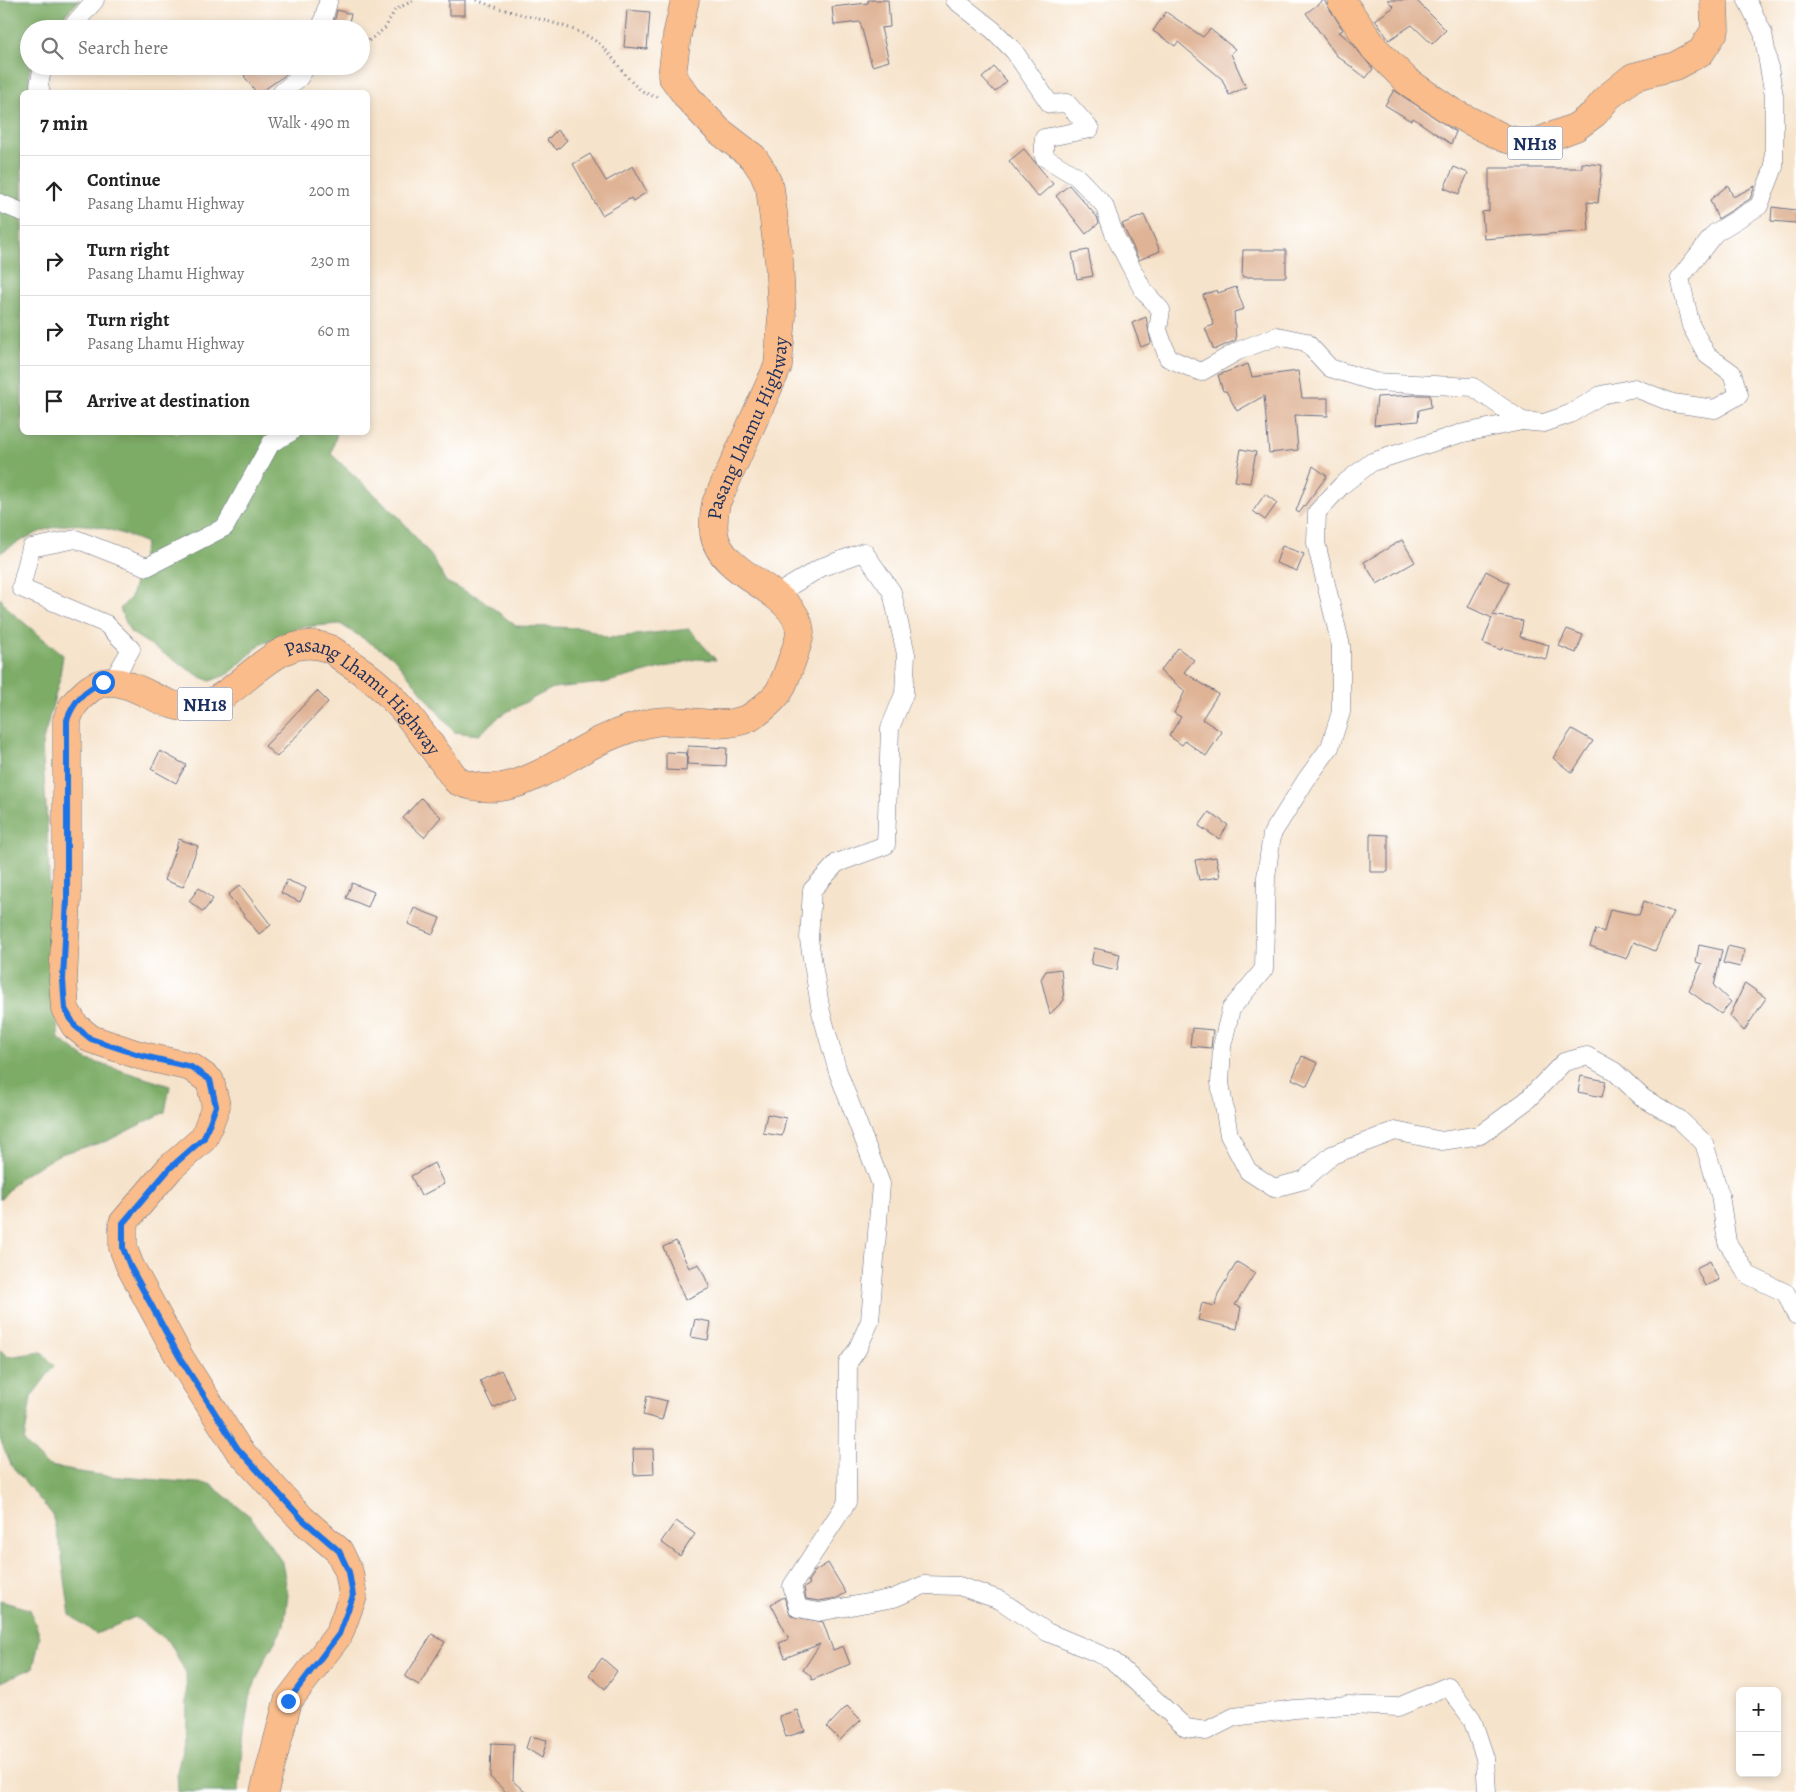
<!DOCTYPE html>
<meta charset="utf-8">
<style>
:root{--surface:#fff;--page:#f6f6f6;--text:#222;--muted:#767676;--line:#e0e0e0}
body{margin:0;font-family:Alegreya,serif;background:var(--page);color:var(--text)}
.controls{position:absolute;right:15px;bottom:15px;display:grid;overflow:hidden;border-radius:8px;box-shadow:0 2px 8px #0003}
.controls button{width:45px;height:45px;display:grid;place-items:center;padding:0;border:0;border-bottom:1px solid var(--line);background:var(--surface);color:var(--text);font:25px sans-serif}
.stop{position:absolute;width:15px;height:15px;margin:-11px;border:4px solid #1a73e8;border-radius:50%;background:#fff}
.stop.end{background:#1a73e8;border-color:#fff;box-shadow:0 1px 5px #0008}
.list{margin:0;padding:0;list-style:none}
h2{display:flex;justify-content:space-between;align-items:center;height:65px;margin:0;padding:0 20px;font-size:21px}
h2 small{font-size:16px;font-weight:400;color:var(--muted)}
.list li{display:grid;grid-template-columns:32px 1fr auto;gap:15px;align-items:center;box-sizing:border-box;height:70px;padding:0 20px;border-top:1px solid var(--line)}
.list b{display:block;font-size:19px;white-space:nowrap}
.list p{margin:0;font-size:16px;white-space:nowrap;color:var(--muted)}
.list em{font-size:16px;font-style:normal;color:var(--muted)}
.icon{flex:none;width:28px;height:28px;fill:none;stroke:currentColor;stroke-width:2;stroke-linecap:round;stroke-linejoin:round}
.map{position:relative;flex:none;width:1796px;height:1792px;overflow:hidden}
.search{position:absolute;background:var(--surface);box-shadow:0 2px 8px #0003;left:20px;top:20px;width:350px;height:55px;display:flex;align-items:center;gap:12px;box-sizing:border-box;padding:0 18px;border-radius:28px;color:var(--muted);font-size:19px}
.panel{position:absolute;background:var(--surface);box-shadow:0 2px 8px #0003;left:20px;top:90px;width:350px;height:345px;border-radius:8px}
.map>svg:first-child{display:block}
.forest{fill:#7dac66;stroke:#4c6e62}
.building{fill:#dfb395}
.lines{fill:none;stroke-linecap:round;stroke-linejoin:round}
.minor-casing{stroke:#686e84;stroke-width:19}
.primary-casing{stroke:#686e84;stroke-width:29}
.path{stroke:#686e84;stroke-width:3;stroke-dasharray:1 4;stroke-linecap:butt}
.minor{stroke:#fff;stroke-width:18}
.primary{stroke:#f9bc8a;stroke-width:28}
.route{stroke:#1a73e8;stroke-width:6}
.labels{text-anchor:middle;stroke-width:4.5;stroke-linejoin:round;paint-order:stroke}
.shield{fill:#fff;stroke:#5f6d8e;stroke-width:1}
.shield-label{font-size:19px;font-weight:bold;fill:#1b2f5e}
.street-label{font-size:20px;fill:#1b2f5e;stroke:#fff}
</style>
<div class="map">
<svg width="1796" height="1792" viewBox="0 0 1796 1792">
<rect width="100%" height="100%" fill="#fff"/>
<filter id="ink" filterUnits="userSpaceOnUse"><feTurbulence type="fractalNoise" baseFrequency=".02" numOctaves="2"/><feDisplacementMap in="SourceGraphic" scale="10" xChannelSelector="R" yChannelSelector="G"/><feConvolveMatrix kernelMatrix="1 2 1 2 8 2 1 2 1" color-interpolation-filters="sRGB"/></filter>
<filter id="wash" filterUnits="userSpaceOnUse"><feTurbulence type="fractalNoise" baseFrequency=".0096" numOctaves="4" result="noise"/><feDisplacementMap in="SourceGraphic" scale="20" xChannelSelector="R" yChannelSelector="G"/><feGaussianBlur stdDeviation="1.12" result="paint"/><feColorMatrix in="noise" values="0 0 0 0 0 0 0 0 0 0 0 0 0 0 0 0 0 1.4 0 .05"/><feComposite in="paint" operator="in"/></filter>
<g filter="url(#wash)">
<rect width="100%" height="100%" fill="#f6e3cb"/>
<!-- forest -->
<g class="forest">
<path d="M0,0H80L51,29H29V66H32L29,72L31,92H22V432L337,433L331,454L398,516L432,557L446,582L480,598L516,626L585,628L609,638L689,629L716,660L696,659L604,683L553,688L501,715L479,735L454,732L393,657L340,624L301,627L260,645L229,674L210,681L199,676L130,632L120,609L131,597L146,543C84,517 57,517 0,553Z"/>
<path d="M0,598L10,611L63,655L59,682L42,744L47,822L53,991L59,1039L88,1060L170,1086L165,1112L107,1141L60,1154L20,1177L0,1200Z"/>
<path d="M0,1349L7,1357L42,1352L54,1366L31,1397L24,1442L47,1465L73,1471L107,1476L210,1484L251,1517L282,1562L288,1595L284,1626L265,1659L249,1698L241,1757L239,1792H178L177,1772L187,1728L186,1673L170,1643L135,1617L96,1634L70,1615L61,1551L52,1514L11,1465L0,1439Z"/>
<path d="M0,1601L30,1609L40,1637L33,1668L0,1682Z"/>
</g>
<g id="blocks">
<!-- building -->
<g class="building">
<rect x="449" y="0" width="16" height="15"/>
<path d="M868,0H888L890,27L881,28L889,61L872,66L860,22L834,25L832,7L868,3Z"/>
<path d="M1324,0L1343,30L1339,32L1351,42L1373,69L1366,78L1336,55L1306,13Z"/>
<path d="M1387,0H1416L1446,30L1432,44L1412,25L1389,40L1375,20L1394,7Z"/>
<path d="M337,10L351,14L347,29L333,27Z"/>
<path d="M627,10L650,12L647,49L624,47Z"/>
<path d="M1166,12L1203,37L1210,29L1235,49L1231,54L1246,87L1229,95L1222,79L1178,42L1175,46L1153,31Z"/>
<path d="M258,66H294L284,76L261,92H256L244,76Z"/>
<path d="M994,67L1007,81L995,92L982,78Z"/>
<path d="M1394,90L1456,132L1451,144L1413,118L1411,121L1385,105Z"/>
<path d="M557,130L567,140L557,150L547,140Z"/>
<path d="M1024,149L1053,184L1038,197L1009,161Z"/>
<path d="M590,154L606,181L633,166L647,192L633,201L631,198L602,215L573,164Z"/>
<path d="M1582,163L1602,165L1598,203L1587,202L1589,231L1484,239L1482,212L1489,211V168H1582Z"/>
<path d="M1454,167L1468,173L1459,194L1444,188Z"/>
<path d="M1069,185L1097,217L1099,223L1086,234L1056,196Z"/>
<path d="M1728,185L1733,197L1755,186L1750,199L1718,219L1710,200Z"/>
<path d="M1772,207L1796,210V223L1771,221Z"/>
<path d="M1144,215L1160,251L1139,260L1122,224Z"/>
<path d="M1088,250L1093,276L1077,279L1072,253Z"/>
<path d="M1243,250H1286V277H1242Z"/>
<path d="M1236,287L1244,309L1234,312L1236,340L1214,350L1205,328L1214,325L1203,295L1217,290L1218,293Z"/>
<path d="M1146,317L1151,343L1141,347L1132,323Z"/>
<path d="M1248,364L1252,377L1298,371L1302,398H1328V416L1295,415L1298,450L1269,453L1264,396L1237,411L1226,391H1223L1218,375Z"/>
<path d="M1416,395H1430L1431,407L1419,410L1418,421L1374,425L1377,397Z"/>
<path d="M1241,449L1256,452L1250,483L1235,481Z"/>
<path d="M1313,466L1327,476L1299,513L1296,511Z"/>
<path d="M1265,494L1277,503L1265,520L1253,511Z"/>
<path d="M1402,540L1415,562L1377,584L1364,562Z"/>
<path d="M1282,546L1304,554L1297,571L1276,563Z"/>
<path d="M1486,571L1509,583L1493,615L1523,621L1520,637L1549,645L1546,659L1502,648L1501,650L1483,643L1492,618L1468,607Z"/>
<path d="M1567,629L1583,635L1576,653L1559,646Z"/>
<path d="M1178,648L1194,660L1184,672L1218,694L1202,719L1222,732L1206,756L1185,741L1182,745L1169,736L1181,717L1174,713L1185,691L1160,671Z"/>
<path d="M317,691L328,702L277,757L265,746Z"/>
<path d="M1572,729L1593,741L1572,773L1553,758Z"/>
<path d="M688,746L727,748L726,766L687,764Z"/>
<path d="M160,751L186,765L176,783L151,769Z"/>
<path d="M666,752L687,753L686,771L666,770Z"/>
<path d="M421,798L441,817L424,837L403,818Z"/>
<path d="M1209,812L1228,825L1219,839L1199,826Z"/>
<path d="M1370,834L1388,835V872H1370Z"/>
<path d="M179,839L198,846L183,887L164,880Z"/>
<path d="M1216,857L1220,877L1199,880L1195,860Z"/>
<path d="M287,880L306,888L300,902L281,893Z"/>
<path d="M352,883L374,892L368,907L346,898Z"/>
<path d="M240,885L271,925L259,934L228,895Z"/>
<path d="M199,888L213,899L203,912L189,901Z"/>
<path d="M1644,901L1673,912L1655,951L1634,942L1627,959L1590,946L1596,929L1604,932L1610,909L1639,915Z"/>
<path d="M414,908L440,918L433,934L408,924Z"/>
<path d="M1699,945L1722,950L1714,986L1731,1002L1721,1014L1689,991L1702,964L1696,962Z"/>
<path d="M1728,946L1745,950L1740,967L1723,963Z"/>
<path d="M1094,948L1120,954L1117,970L1091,964Z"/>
<path d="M1061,969L1064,1000L1050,1014L1041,979L1046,971Z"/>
<path d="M1745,983L1766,998L1744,1031L1730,1016Z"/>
<path d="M1192,1028L1213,1030L1211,1048L1190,1046Z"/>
<path d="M1302,1056L1318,1063L1307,1086L1292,1079Z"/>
<path d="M1581,1076L1606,1081L1602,1097L1578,1092Z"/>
<path d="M767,1114L786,1118L782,1136L763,1133Z"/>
<path d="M434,1163L444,1184L421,1196L411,1176Z"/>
<path d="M676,1241L689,1268L699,1264L710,1288L685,1300L663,1247Z"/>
<path d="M1710,1261L1719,1280L1705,1286L1696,1268Z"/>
<path d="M1237,1262L1255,1273L1235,1305L1241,1307L1237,1329L1198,1320L1202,1303L1215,1306L1218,1294Z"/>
<path d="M695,1319L711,1322L708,1340L691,1337Z"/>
<path d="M501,1370L515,1397L493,1408L480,1381Z"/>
<path d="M647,1396L667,1401L662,1420L643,1415Z"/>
<path d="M633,1449H653L654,1474L634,1475Z"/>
<path d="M676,1521L695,1534L680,1556L661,1542Z"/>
<path d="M828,1563L846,1593L837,1598L819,1601L806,1599L804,1588L810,1584L808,1581L815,1571Z"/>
<path d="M784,1597L791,1616L823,1622L833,1650L843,1646L850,1664L812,1680L810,1675L803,1670L820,1644L785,1658L779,1643L789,1639L771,1604Z"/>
<path d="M432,1634L445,1642L419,1685L405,1677Z"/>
<path d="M602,1658L617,1671L605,1689L589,1675Z"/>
<path d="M847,1706L861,1720L840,1740L827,1727Z"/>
<path d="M797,1710L805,1731L786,1737L779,1716Z"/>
<path d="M530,1736L547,1740L542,1758L526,1748Z"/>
<path d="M491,1743L514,1744L513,1781L525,1792H506L490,1777Z"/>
</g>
</g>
</g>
<g filter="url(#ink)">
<use href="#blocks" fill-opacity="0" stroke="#686e84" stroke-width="1"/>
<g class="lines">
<defs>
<g id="minor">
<path d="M955,0L993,30L1014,51L1050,104L1067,103L1090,129L1044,138V157L1077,177L1104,205L1115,236L1143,290L1161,310L1158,330L1168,358L1201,372L1238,351L1277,336L1306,342L1330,368L1375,382L1473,387L1522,421L1459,434L1372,462L1342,485L1317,512L1316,543L1341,646V712L1330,747L1306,780L1272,834L1266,877L1264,969L1231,1009L1222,1046L1220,1083L1229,1135L1248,1171L1274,1188L1304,1180L1332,1155L1395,1131L1442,1141L1480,1135L1526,1101L1564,1062L1587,1056L1614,1071L1643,1098L1679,1119L1704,1143L1720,1195L1727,1242L1748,1275L1786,1293L1796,1315"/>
<path d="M70,29L95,0"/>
<path d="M321,29L328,2"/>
<path d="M41,92L39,85L43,66"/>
<path d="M282,92L299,78L307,66"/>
<path d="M0,203L22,212"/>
<path d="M1522,421L1544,423L1570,414L1601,395L1635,388L1673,403L1715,409L1739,395L1732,373L1707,355L1691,326L1680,278L1715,233L1759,206L1774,167V96L1763,33L1747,0"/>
<path d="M775,595L822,567L864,552L892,592L906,654L904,694L890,728L886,845L837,863L812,890L809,940L821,1012L838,1072L881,1184L870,1321L857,1350L848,1363L847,1502L792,1586L798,1608L819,1612L894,1598L924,1585L959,1586L1000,1600L1047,1632L1111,1659L1186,1728L1206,1731L1234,1717L1295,1709L1348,1705L1398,1707L1448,1686L1472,1719L1485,1758L1487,1792"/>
<path d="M112,682L131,649L106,624L21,588L31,548L76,539L147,567L225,527L271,443L291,432"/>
</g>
<g id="primary">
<path d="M1341,0L1375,49L1407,81L1452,112L1504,138L1529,145L1576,127L1594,114L1608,97L1633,77L1675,66L1701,52L1715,30L1714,0"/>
<path id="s1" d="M264,1792L288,1701L339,1634L353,1596L349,1572L339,1551L302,1519L238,1449L180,1358L130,1266L123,1248V1223L170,1168L204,1138L216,1106L210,1081L191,1067L139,1055L91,1039L75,1026L65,1009L63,980L67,899V720C72,706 74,703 85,693C120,659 159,715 198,707C243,697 276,627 330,649C336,652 342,658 348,662C399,694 422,734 457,781C506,802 545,770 586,748C602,739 624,730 642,725C679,713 714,733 749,718C758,713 775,699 780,690C784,683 800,640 800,633C798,589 720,578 714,533C713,523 714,513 716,503L778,366L782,317L779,261L770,188L763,172L753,157L718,130L688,98L672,76L677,35L685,0"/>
</g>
</defs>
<!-- minor casing -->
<use href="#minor" class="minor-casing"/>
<!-- primary casing -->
<use href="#primary" class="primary-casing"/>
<!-- path -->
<g class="path">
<path d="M477,0C513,17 577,21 604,48C620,64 634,96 660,97"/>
<path d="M361,47L385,28L395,10L414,0"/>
<path d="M321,73L338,66"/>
</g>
<!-- minor -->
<use href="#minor" class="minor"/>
<!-- primary -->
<use href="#primary" class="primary"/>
</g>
</g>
<g class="lines" filter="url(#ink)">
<!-- route -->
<path class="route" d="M103,682C84,690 74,701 67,720V899L63,980L65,1009L75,1026L91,1039L139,1055L191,1067L210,1080L216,1106L204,1138L170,1168L123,1223V1248L130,1266L180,1358L238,1449L302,1519L339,1551L349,1572L353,1596L339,1634L288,1701"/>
</g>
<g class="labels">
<!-- shield labels -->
<g class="shield">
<rect x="1507.5" y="126.5" width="55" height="33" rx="4"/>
<rect x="177.5" y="687.5" width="55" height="33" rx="4"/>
</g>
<g class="shield-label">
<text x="1535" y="150">NH18</text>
<text x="205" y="711">NH18</text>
</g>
<!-- street labels -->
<g class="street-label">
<text dy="7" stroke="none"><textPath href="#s1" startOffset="2450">Pasang Lhamu Highway</textPath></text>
<text dy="7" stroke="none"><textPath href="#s1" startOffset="1658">Pasang Lhamu Highway</textPath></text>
</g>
</g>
</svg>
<div class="controls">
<button>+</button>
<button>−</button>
</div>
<div class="stop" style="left:103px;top:682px"></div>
<div class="stop end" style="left:288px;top:1701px"></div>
<div class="search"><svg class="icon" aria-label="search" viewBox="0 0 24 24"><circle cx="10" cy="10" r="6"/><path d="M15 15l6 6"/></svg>Search here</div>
<section class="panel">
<h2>7 min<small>Walk · 490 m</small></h2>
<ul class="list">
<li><svg class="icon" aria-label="ahead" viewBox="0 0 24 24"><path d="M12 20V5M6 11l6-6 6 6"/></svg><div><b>Continue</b><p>Pasang Lhamu Highway</p></div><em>200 m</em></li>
<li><svg class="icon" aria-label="right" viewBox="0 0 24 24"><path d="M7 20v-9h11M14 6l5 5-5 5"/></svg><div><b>Turn right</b><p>Pasang Lhamu Highway</p></div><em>230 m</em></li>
<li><svg class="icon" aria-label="right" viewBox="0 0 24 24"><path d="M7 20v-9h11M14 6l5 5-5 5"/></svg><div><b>Turn right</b><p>Pasang Lhamu Highway</p></div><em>60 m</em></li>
<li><svg class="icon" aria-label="arrive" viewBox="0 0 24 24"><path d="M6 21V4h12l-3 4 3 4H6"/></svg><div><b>Arrive at destination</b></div></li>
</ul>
</section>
</div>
